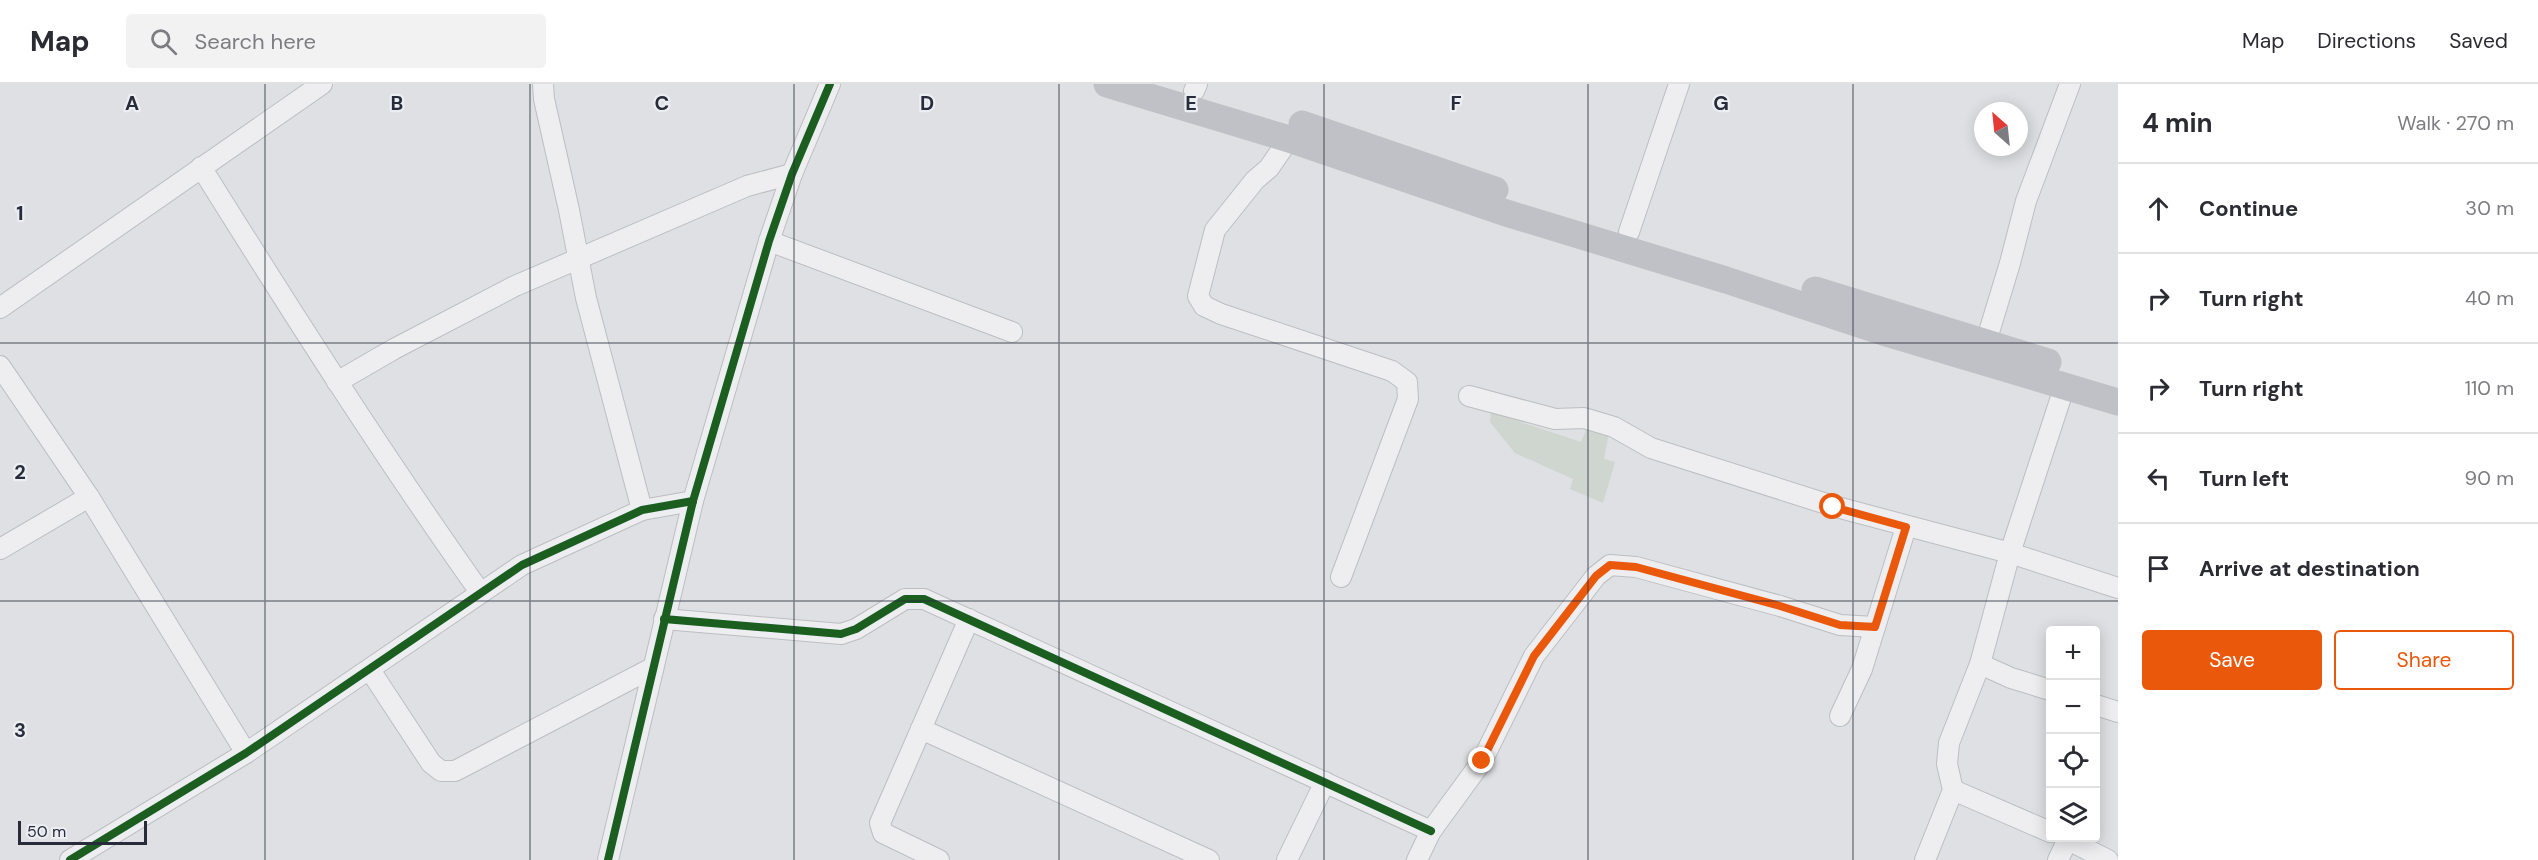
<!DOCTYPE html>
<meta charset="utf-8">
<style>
:root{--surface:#fff;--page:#f2f2f3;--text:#2b2b33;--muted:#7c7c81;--line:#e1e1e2;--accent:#ea580c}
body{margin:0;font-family:"DM Sans",sans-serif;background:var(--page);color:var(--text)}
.controls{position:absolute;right:18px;bottom:18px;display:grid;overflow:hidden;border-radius:6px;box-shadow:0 3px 15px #0003}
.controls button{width:54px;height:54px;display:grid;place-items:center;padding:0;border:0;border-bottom:2px solid var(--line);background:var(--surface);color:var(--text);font:30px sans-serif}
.compass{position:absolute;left:1974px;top:18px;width:54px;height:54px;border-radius:50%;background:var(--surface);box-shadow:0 3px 15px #0003;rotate:333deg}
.scale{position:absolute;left:18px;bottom:15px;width:129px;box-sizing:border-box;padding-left:6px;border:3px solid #282c3a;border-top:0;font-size:16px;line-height:21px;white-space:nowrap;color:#282c3a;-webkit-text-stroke:4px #ebeef3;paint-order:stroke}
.stop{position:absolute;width:18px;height:18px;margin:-14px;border:4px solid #ea580c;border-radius:50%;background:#fff}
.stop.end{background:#ea580c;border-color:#fff;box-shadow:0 2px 6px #0008}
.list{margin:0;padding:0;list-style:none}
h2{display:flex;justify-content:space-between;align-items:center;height:78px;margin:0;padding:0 24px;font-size:26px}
h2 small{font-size:20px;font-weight:400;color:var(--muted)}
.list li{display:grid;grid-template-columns:39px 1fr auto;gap:18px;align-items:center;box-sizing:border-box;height:90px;padding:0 24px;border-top:2px solid var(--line)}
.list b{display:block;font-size:22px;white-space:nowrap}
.list em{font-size:20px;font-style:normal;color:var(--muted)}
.actions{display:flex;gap:12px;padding:18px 24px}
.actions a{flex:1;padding:14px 0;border:2px solid var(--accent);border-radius:6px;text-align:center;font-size:21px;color:var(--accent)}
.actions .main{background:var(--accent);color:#fff}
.icon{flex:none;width:33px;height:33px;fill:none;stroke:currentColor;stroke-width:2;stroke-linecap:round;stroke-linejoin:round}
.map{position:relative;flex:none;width:2118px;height:776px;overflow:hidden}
header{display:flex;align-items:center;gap:36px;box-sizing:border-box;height:84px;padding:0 30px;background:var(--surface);border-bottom:2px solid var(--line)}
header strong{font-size:28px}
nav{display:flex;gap:33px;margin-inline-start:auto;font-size:21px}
.search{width:420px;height:54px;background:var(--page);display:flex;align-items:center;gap:15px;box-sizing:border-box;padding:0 21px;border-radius:6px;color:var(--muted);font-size:22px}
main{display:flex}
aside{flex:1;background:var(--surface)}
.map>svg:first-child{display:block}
.green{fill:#ced6cf}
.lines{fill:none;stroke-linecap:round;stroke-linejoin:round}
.street-casing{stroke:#bcbec1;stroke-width:22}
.street{stroke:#eeeef0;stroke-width:20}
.secondary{stroke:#c0c1c6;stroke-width:27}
.cycleway-casing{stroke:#ebeef3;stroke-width:11}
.cycleway{stroke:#1b5e20;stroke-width:8}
.route{stroke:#ea580c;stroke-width:8}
.grid{fill:none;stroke:#282c3a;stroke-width:1.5;stroke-opacity:0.55}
.grid-label{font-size:20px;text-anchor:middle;font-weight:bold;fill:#282c3a;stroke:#ebeef3;stroke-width:4.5;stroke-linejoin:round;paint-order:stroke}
</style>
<header>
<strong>Map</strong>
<div class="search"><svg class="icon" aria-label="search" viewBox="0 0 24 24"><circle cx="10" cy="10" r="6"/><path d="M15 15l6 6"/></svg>Search here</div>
<nav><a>Map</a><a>Directions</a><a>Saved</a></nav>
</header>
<main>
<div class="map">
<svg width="2118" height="776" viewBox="0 0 2118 776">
<rect width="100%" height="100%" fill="#dee0e3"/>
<!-- green -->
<path class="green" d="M1491,328L1581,358L1590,337L1610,344L1604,375L1615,378L1603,419L1570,405L1573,395L1515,369L1490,338Z"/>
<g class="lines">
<defs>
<g id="street">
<path d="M543,0L544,15L569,126L586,214L642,426"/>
<path d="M1194,7L1197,0"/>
<path d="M1289,55L1269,84L1255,96L1215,146L1198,212L1204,222L1221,230L1392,287L1407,298L1408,315L1341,493"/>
<path d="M201,83C291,227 382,370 480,508"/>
<path d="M1629,148L1679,0"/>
<path d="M769,157L1012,248"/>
<path d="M0,224L322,0"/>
<path d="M1986,258L2010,179L2026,117L2070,0"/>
<path d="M0,282L89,413L246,669"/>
<path d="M337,298L394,265L515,202L747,102L792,90"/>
<path d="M1469,312L1555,335L1584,334L1614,343L1651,364L1833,422L2010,469L2118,504"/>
<path d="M0,465L89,413"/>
<path d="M664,535L841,550L856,545L905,515H924L1431,747"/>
<path d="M1980,580L2011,594L2050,606"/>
<path d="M370,586L431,679L441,687H455L652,584"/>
<path d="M2096,621L2118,628"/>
<path d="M1840,632L1862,585L1906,443"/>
<path d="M921,645L1209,776"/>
<path d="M1953,706L2050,748"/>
<path d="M2064,754L2108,776"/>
<path d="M70,776L246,669L522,481L642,426L693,417"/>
<path d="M608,776L693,417L769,157L792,90L830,0"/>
<path d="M939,776L883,749L880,739L969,535"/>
<path d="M1287,776L1325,698"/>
<path d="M1417,776L1431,747L1482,677L1534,572L1596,492L1610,481L1636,483L1780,522L1840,541L1875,543"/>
<path d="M1925,776L1953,706L1947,680L1949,659L1980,580L2010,469L2065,301"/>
<path d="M2058,776L2068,755"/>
</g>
</defs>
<!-- street casing -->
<use href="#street" class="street-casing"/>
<!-- street -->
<use href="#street" class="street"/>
<!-- secondary -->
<g class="secondary">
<path d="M1107,0L1289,55L1503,128L1726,196L1883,248L2118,318"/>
<path d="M1302,40L1495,106"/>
<path d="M1815,206L2048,278"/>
</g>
<defs>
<g id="cycleway">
<path d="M664,535L841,550L856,545L905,515H924L1431,747"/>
<path d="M70,776L246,669L522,481L642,426L693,417"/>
<path d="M608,776L693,417L769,157L792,90L830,0"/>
</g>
</defs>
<!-- cycleway casing -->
<use href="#cycleway" class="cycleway-casing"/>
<!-- cycleway -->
<use href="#cycleway" class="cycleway"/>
</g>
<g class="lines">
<!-- route -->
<path class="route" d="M1482,677L1534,572L1596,492L1610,481L1636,483L1780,522L1840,541L1875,543L1906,443L1833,423"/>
</g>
<!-- grid -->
<path class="grid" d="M265,0V776M530,0V776M794,0V776M1059,0V776M1324,0V776M1588,0V776M1853,0V776M0,259H2118M0,517H2118"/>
<g class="grid-label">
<text x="132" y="26">A</text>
<text x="397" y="26">B</text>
<text x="662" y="26">C</text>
<text x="927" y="26">D</text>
<text x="1191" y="26">E</text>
<text x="1456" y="26">F</text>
<text x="1721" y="26">G</text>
<text x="20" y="136">1</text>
<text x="20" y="395">2</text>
<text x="20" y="653">3</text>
</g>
</svg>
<div class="controls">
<button>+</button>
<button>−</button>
<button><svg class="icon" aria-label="locate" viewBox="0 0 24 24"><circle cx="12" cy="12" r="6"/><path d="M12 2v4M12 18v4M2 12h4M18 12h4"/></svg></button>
<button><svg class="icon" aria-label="layers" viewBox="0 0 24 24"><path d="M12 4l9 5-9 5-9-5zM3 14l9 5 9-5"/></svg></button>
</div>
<svg class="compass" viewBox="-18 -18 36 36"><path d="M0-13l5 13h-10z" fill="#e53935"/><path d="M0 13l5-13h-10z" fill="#7c7c81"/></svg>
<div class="scale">50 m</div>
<div class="stop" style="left:1833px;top:423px"></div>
<div class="stop end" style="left:1482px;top:677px"></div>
</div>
<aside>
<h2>4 min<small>Walk · 270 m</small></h2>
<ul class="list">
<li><svg class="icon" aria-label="ahead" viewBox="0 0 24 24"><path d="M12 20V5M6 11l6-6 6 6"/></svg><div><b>Continue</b></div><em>30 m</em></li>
<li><svg class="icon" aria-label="right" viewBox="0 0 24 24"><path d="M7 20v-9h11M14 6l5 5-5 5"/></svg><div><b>Turn right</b></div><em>40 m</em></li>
<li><svg class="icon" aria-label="right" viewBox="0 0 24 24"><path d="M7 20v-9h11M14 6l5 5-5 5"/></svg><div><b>Turn right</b></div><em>110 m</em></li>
<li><svg class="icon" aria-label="left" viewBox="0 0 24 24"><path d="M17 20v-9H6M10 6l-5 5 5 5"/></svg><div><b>Turn left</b></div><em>90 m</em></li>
<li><svg class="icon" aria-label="arrive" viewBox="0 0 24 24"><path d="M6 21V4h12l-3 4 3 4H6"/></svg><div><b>Arrive at destination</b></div></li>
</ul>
<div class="actions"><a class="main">Save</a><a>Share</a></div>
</aside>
</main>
